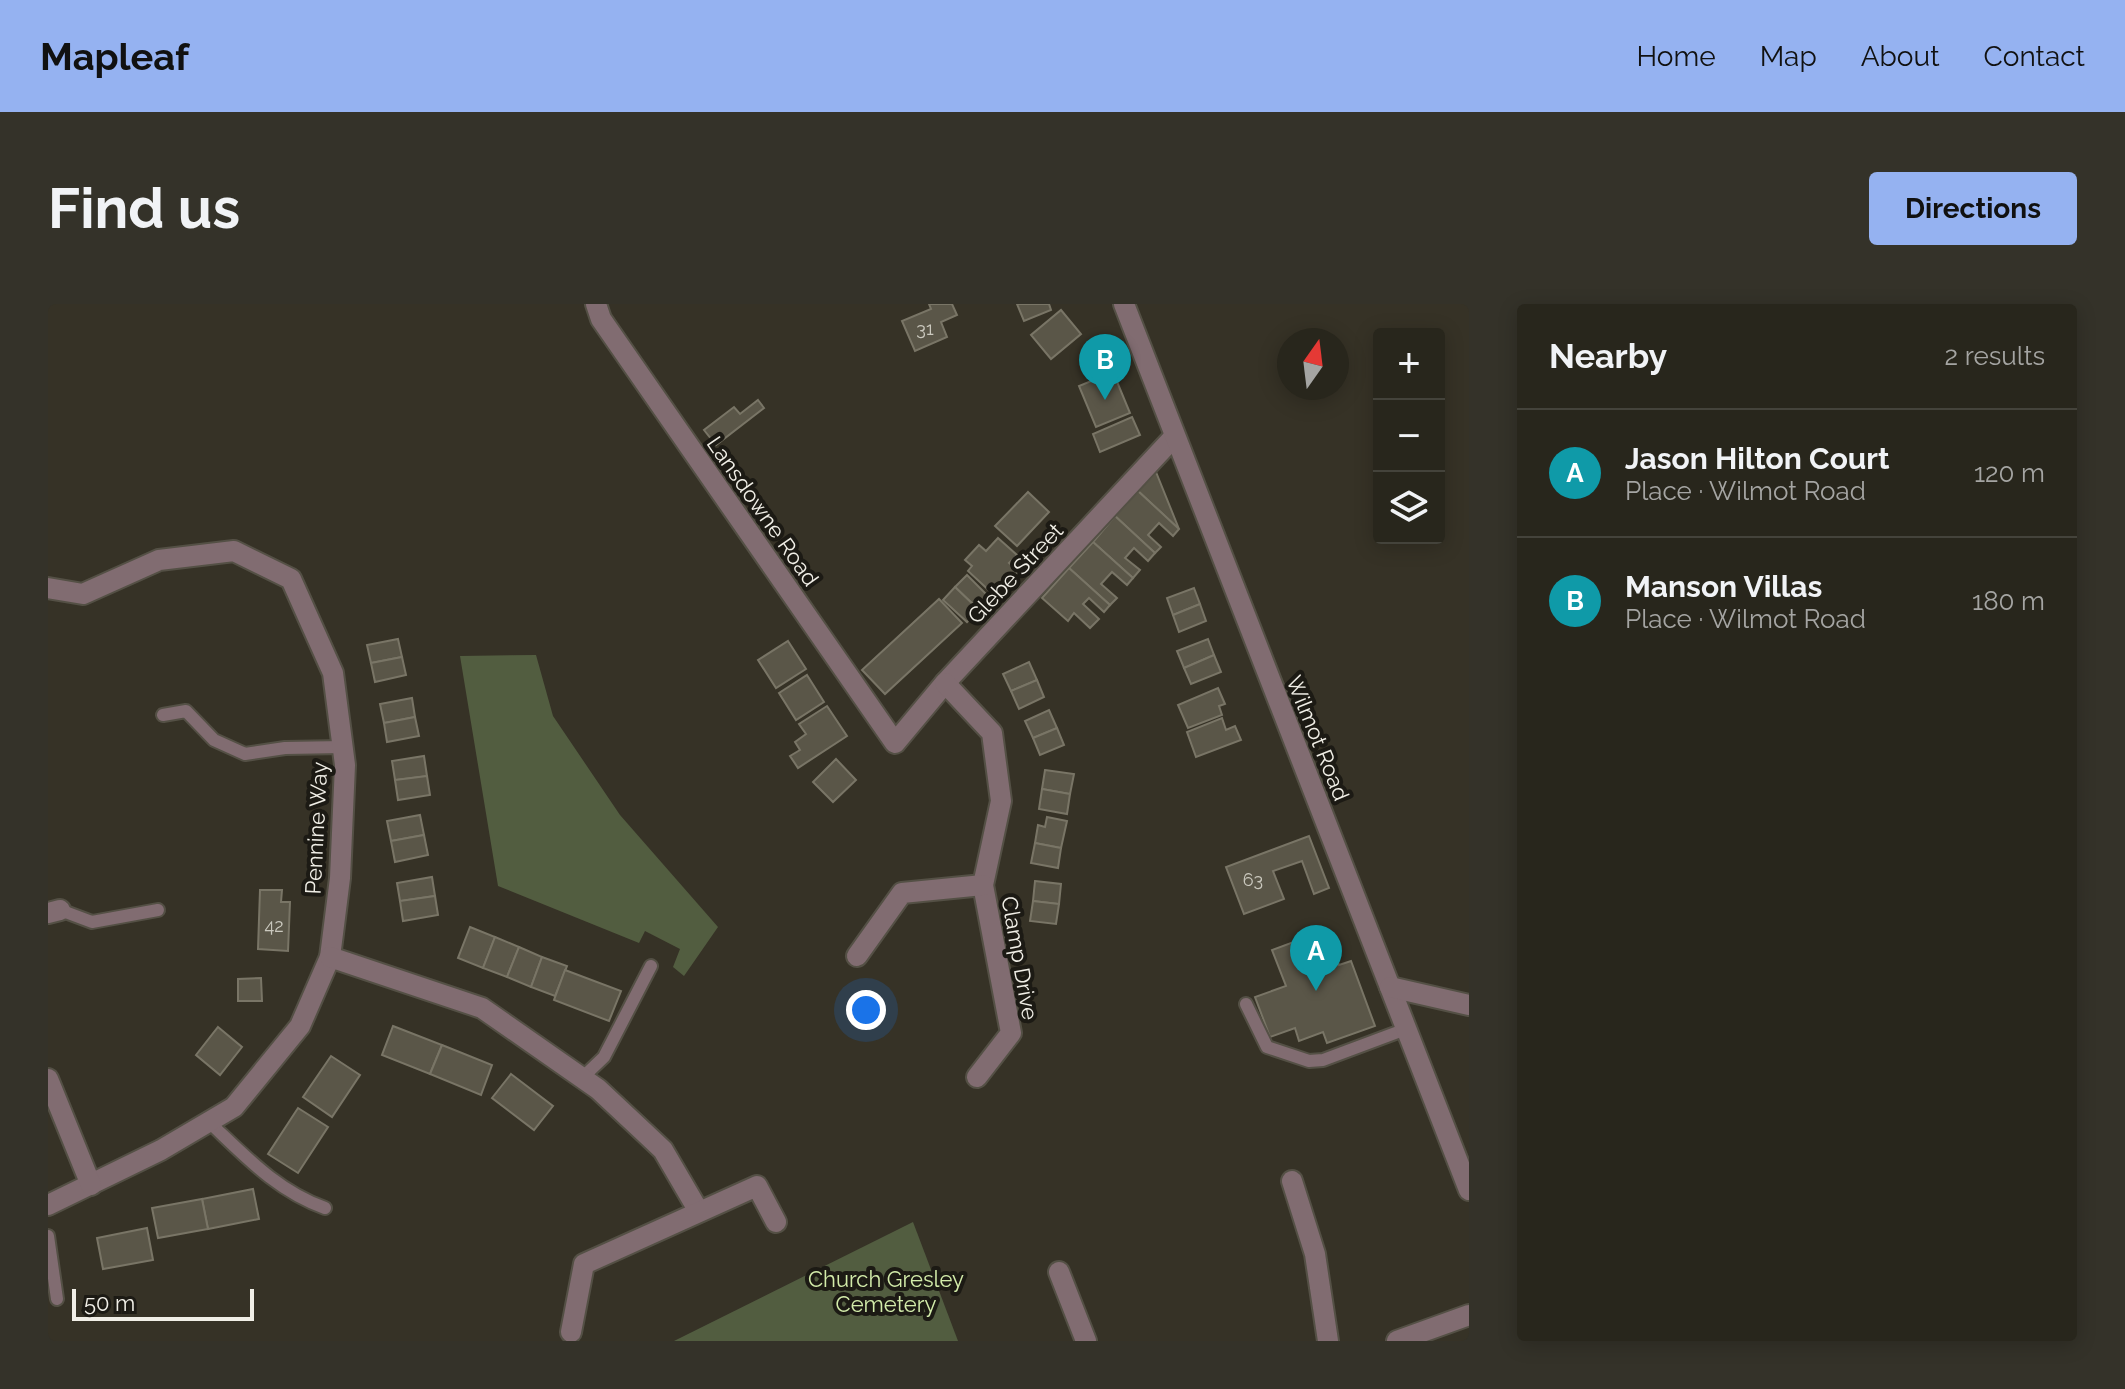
<!DOCTYPE html>
<meta charset="utf-8">
<style>
:root{--surface:#28261c;--page:#343229;--text:#f1f3f6;--muted:#a5a5a3;--line:#44433b;--accent:#95b2f1}
body{margin:0;font-family:Raleway,sans-serif;background:var(--page);color:var(--text)}
.controls{position:absolute;right:24px;top:24px;display:grid;overflow:hidden;border-radius:8px;box-shadow:0 4px 20px #0003}
.controls button{width:72px;height:72px;display:grid;place-items:center;padding:0;border:0;border-bottom:2px solid var(--line);background:var(--surface);color:var(--text);font:40px sans-serif}
.compass{position:absolute;left:1229px;top:24px;width:72px;height:72px;border-radius:50%;background:var(--surface);box-shadow:0 4px 20px #0003;rotate:14deg}
.scale{position:absolute;left:24px;bottom:20px;width:182px;box-sizing:border-box;padding-left:8px;border:4px solid #f1efe7;border-top:0;font-size:22px;line-height:28px;white-space:nowrap;color:#f1efe7;-webkit-text-stroke:6px #1c1a14;paint-order:stroke}
.you{position:absolute;left:818px;top:706px;width:28px;height:28px;margin:-20px;border:6px solid #fff;border-radius:50%;background:#1a73e8;box-shadow:0 0 0 12px #1a73e833}
.badge{display:grid;place-items:center;width:52px;height:52px;border-radius:50%;background:var(--accent);color:#fff;font-size:26px;font-weight:700}
.pin{position:absolute;translate:-50% -66px;filter:drop-shadow(0 2px 4px #0008)}
.pin::after{content:'';position:absolute;top:42px;width:28px;height:24px;background:inherit;clip-path:polygon(0 0,100% 0,50% 100%)}
.list{margin:0;padding:0;list-style:none}
h2{display:flex;justify-content:space-between;align-items:center;height:104px;margin:0;padding:0 32px;font-size:34px}
h2 small{font-size:26px;font-weight:400;color:var(--muted)}
.list li{display:grid;grid-template-columns:52px 1fr auto;gap:24px;align-items:center;box-sizing:border-box;height:128px;padding:0 32px;border-top:2px solid var(--line)}
.list b{display:block;font-size:30px;white-space:nowrap}
.list p{margin:0;font-size:26px;white-space:nowrap;color:var(--muted)}
.list em{font-size:26px;font-style:normal;color:var(--muted)}
.icon{flex:none;width:44px;height:44px;fill:none;stroke:currentColor;stroke-width:2;stroke-linecap:round;stroke-linejoin:round}
.map{position:relative;flex:none;width:1421px;height:1037px;overflow:hidden;border-radius:8px}
header{display:flex;align-items:center;gap:48px;box-sizing:border-box;height:112px;padding:0 40px;background:var(--accent);color:#111}
header strong{font-size:38px}
nav{display:flex;gap:44px;margin-inline-start:auto;font-size:28px}
.intro{display:flex;align-items:center;justify-content:space-between;box-sizing:border-box;height:192px;padding:0 48px}
h1{margin:0;font-size:56px}
.button{padding:20px 36px;border-radius:8px;background:var(--accent);color:#111;font-size:28px;font-weight:700}
main{display:flex;gap:48px;padding:0 48px}
aside{flex:1;background:var(--surface);border-radius:8px;box-shadow:0 4px 20px #0003}
.map>svg:first-child{display:block}
.green{fill:#525d40}
.building{fill:#5a5648;stroke:#797566;stroke-width:2}
.lines{fill:none;stroke-linecap:round;stroke-linejoin:round}
.lane-casing{stroke:#545045;stroke-width:16}
.street-casing{stroke:#545045;stroke-width:24}
.lane{stroke:#816c71;stroke-width:12}
.street{stroke:#816c71;stroke-width:20}
.labels{text-anchor:middle;stroke-width:8;stroke-linejoin:round;paint-order:stroke}
.number-label{font-size:18px;fill:#cbc9bf}
.street-label{font-size:22px;fill:#f1efe7;stroke:#1c1a14}
.park-label{font-size:22px;fill:#d3ecaa;stroke:#1c1a14}
</style>
<header>
<strong>Mapleaf</strong>
<nav><a>Home</a><a>Map</a><a>About</a><a>Contact</a></nav>
</header>
<div class="intro"><h1>Find us</h1><a class="button">Directions</a></div>
<main>
<div class="map">
<svg width="1421" height="1037" viewBox="0 0 1421 1037">
<rect width="100%" height="100%" fill="#363226"/>
<!-- green -->
<g class="green">
<path d="M488,351L505,412L572,511L670,623L636,672L625,663L632,645L597,627L591,639L450,582L412,352Z"/>
<path d="M865,918L910,1037H626Z"/>
</g>
<!-- building -->
<g class="building">
<path d="M881,0H904L909,11L893,18L899,33L867,47L854,17L883,5Z"/>
<path d="M969,0H1001L1003,6L976,17Z"/>
<path d="M1013,6L1033,30L1003,55L983,31Z"/>
<path d="M1053,49L1060,59L1044,71L1037,62Z"/>
<path d="M1065,68L1082,109L1048,123L1031,82Z"/>
<path d="M710,96L716,104L668,141L656,126L686,103L692,110Z"/>
<path d="M1084,113L1092,131L1052,148L1045,130Z"/>
<path d="M1108,168L1131,225L1090,187Z"/>
<path d="M1090,187L1131,225L1125,232L1111,219L1100,231L1113,243L1107,249L1067,212Z"/>
<path d="M980,188L1001,208L969,242L947,222Z"/>
<path d="M1067,212L1107,249L1100,257L1086,244L1077,254L1092,266L1085,274L1045,238Z"/>
<path d="M950,234L969,251L961,259L971,267L947,292L920,267L924,262L917,256L931,241L938,247Z"/>
<path d="M1045,238L1085,274L1079,281L1064,268L1053,280L1069,294L1062,301L1021,264Z"/>
<path d="M1021,264L1062,301L1056,308L1041,294L1035,300L1051,315L1042,324L1026,309L1020,317L994,294Z"/>
<path d="M919,271L942,294L931,306L907,283Z"/>
<path d="M907,283L931,306L919,318L895,296Z"/>
<path d="M1146,284L1152,300L1125,311L1119,294Z"/>
<path d="M891,295L914,319L837,390L814,366Z"/>
<path d="M1152,300L1158,317L1131,328L1125,311Z"/>
<path d="M350,335L354,353L323,359L319,341Z"/>
<path d="M1160,335L1166,351L1136,364L1129,347Z"/>
<path d="M740,337L758,365L728,384L710,356Z"/>
<path d="M1166,351L1173,368L1143,380L1136,364Z"/>
<path d="M354,353L358,371L327,378L323,359Z"/>
<path d="M981,358L989,376L963,387L955,370Z"/>
<path d="M759,371L776,398L748,416L731,389Z"/>
<path d="M989,376L996,393L971,405L963,387Z"/>
<path d="M1170,384L1177,400L1171,402L1174,411L1140,424L1130,401Z"/>
<path d="M364,394L367,413L336,419L332,400Z"/>
<path d="M779,402L799,432L750,464L742,452L752,446L747,438L758,430L751,420Z"/>
<path d="M1001,406L1009,424L985,434L977,417Z"/>
<path d="M367,413L371,432L339,438L336,419Z"/>
<path d="M1174,414L1178,426L1187,422L1193,436L1148,453L1139,428Z"/>
<path d="M1009,424L1016,441L992,451L985,434Z"/>
<path d="M376,452L379,472L347,476L344,457Z"/>
<path d="M788,455L808,476L785,498L765,478Z"/>
<path d="M997,466L1026,470L1022,490L994,485Z"/>
<path d="M379,472L382,491L350,496L347,476Z"/>
<path d="M994,485L1022,490L1019,510L991,505Z"/>
<path d="M372,511L376,531L343,537L339,517Z"/>
<path d="M999,513L1019,517L1013,544L987,539L990,521L997,523Z"/>
<path d="M376,531L380,551L347,558L343,537Z"/>
<path d="M1261,532L1281,584L1266,590L1254,557L1225,567L1236,595L1196,610L1178,563Z"/>
<path d="M987,539L1013,544L1010,564L983,559Z"/>
<path d="M384,573L387,592L352,597L349,579Z"/>
<path d="M987,577L1013,580L1011,600L985,597Z"/>
<path d="M212,586H234L233,598H242L240,647L210,645Z"/>
<path d="M387,592L390,611L355,617L352,597Z"/>
<path d="M985,597L1011,600L1008,620L982,617Z"/>
<path d="M422,623L447,633L435,664L410,654Z"/>
<path d="M1278,626L1291,661L1303,657L1327,722L1279,739L1275,728L1251,737L1247,724L1222,733L1207,693L1238,682L1224,646Z"/>
<path d="M447,633L471,643L459,673L435,664Z"/>
<path d="M471,643L494,653L483,683L459,673Z"/>
<path d="M494,653L519,662L507,692L483,683Z"/>
<path d="M517,666L573,687L561,717L506,696Z"/>
<path d="M213,674L214,697H190V675Z"/>
<path d="M345,722L394,741L382,770L334,751Z"/>
<path d="M170,723L194,743L172,771L148,751Z"/>
<path d="M394,741L444,761L433,791L382,770Z"/>
<path d="M283,752L312,771L284,813L255,793Z"/>
<path d="M463,770L505,802L486,826L444,794Z"/>
<path d="M250,804L280,823L250,869L220,850Z"/>
<path d="M205,885L211,915L160,925L154,895Z"/>
<path d="M154,895L160,925L110,934L104,904Z"/>
<path d="M99,924L105,956L55,965L49,934Z"/>
</g>
<g class="lines">
<defs>
<g id="lane">
<path d="M115,411L138,407L166,436L197,450L237,444L295,443"/>
<path d="M12,606L44,618L110,606"/>
<path d="M1198,700L1219,743L1261,757L1275,756L1358,725"/>
<path d="M534,774L556,753L603,662"/>
<path d="M161,818C197,852 229,887 277,904"/>
<path d="M0,932L9,995"/>
</g>
<g id="street">
<path d="M548,0L553,15L847,439L897,379L1125,134"/>
<path d="M1076,0L1421,886"/>
<path d="M0,284L35,290L111,256L186,247L243,275L285,369L297,461L292,574L282,653L252,722L186,803L113,846L0,901"/>
<path d="M897,379L944,429L953,497L935,581L963,729L929,773"/>
<path d="M0,609L12,606"/>
<path d="M809,652L854,589L935,581"/>
<path d="M282,653L434,704L550,785L597,829L615,846L650,906"/>
<path d="M1342,683L1421,701"/>
<path d="M0,775L43,881"/>
<path d="M1244,877L1267,950L1280,1037"/>
<path d="M1011,968L1038,1037"/>
<path d="M523,1028L536,960L709,882L728,918"/>
<path d="M1349,1037L1421,1011"/>
</g>
</defs>
<!-- lane casing -->
<use href="#lane" class="lane-casing"/>
<!-- street casing -->
<use href="#street" class="street-casing"/>
<!-- lane -->
<use href="#lane" class="lane"/>
<!-- street -->
<use href="#street" class="street"/>
</g>
<g class="labels">
<!-- number labels -->
<g class="number-label">
<text x="877" y="31">31</text>
<text x="1205" y="582">63</text>
<text x="226" y="628">42</text>
</g>
<!-- street labels -->
<g class="street-label">
<text transform="translate(715 207) rotate(55)" y="8">Lansdowne Road</text>
<text transform="translate(967 269) rotate(-47)" y="8">Glebe Street</text>
<text transform="translate(1270 434) rotate(68)" y="8">Wilmot Road</text>
<text transform="translate(268 524) rotate(-87)" y="8">Pennine Way</text>
<text transform="translate(972 654) rotate(80)" y="8">Clamp Drive</text>
</g>
<!-- park labels -->
<g class="park-label">
<text x="838" y="983">Church Gresley<tspan x="838" dy="25">Cemetery</tspan></text>
</g>
</g>
</svg>
<div class="controls">
<button>+</button>
<button>−</button>
<button><svg class="icon" aria-label="layers" viewBox="0 0 24 24"><path d="M12 4l9 5-9 5-9-5zM3 14l9 5 9-5"/></svg></button>
</div>
<svg class="compass" viewBox="-18 -18 36 36"><path d="M0-13l5 13h-10z" fill="#e53935"/><path d="M0 13l5-13h-10z" fill="#a5a5a3"/></svg>
<div class="scale">50 m</div>
<div class="you"></div>
<div class="pin badge" style="left:1268px;top:687px;background:#0f9aa8">A</div>
<div class="pin badge" style="left:1057px;top:96px;background:#0f9aa8">B</div>
</div>
<aside>
<h2>Nearby<small>2 results</small></h2>
<ul class="list">
<li><span class="badge" style="background:#0f9aa8">A</span><div><b>Jason Hilton Court</b><p>Place · Wilmot Road</p></div><em>120 m</em></li>
<li><span class="badge" style="background:#0f9aa8">B</span><div><b>Manson Villas</b><p>Place · Wilmot Road</p></div><em>180 m</em></li>
</ul>
</aside>
</main>
